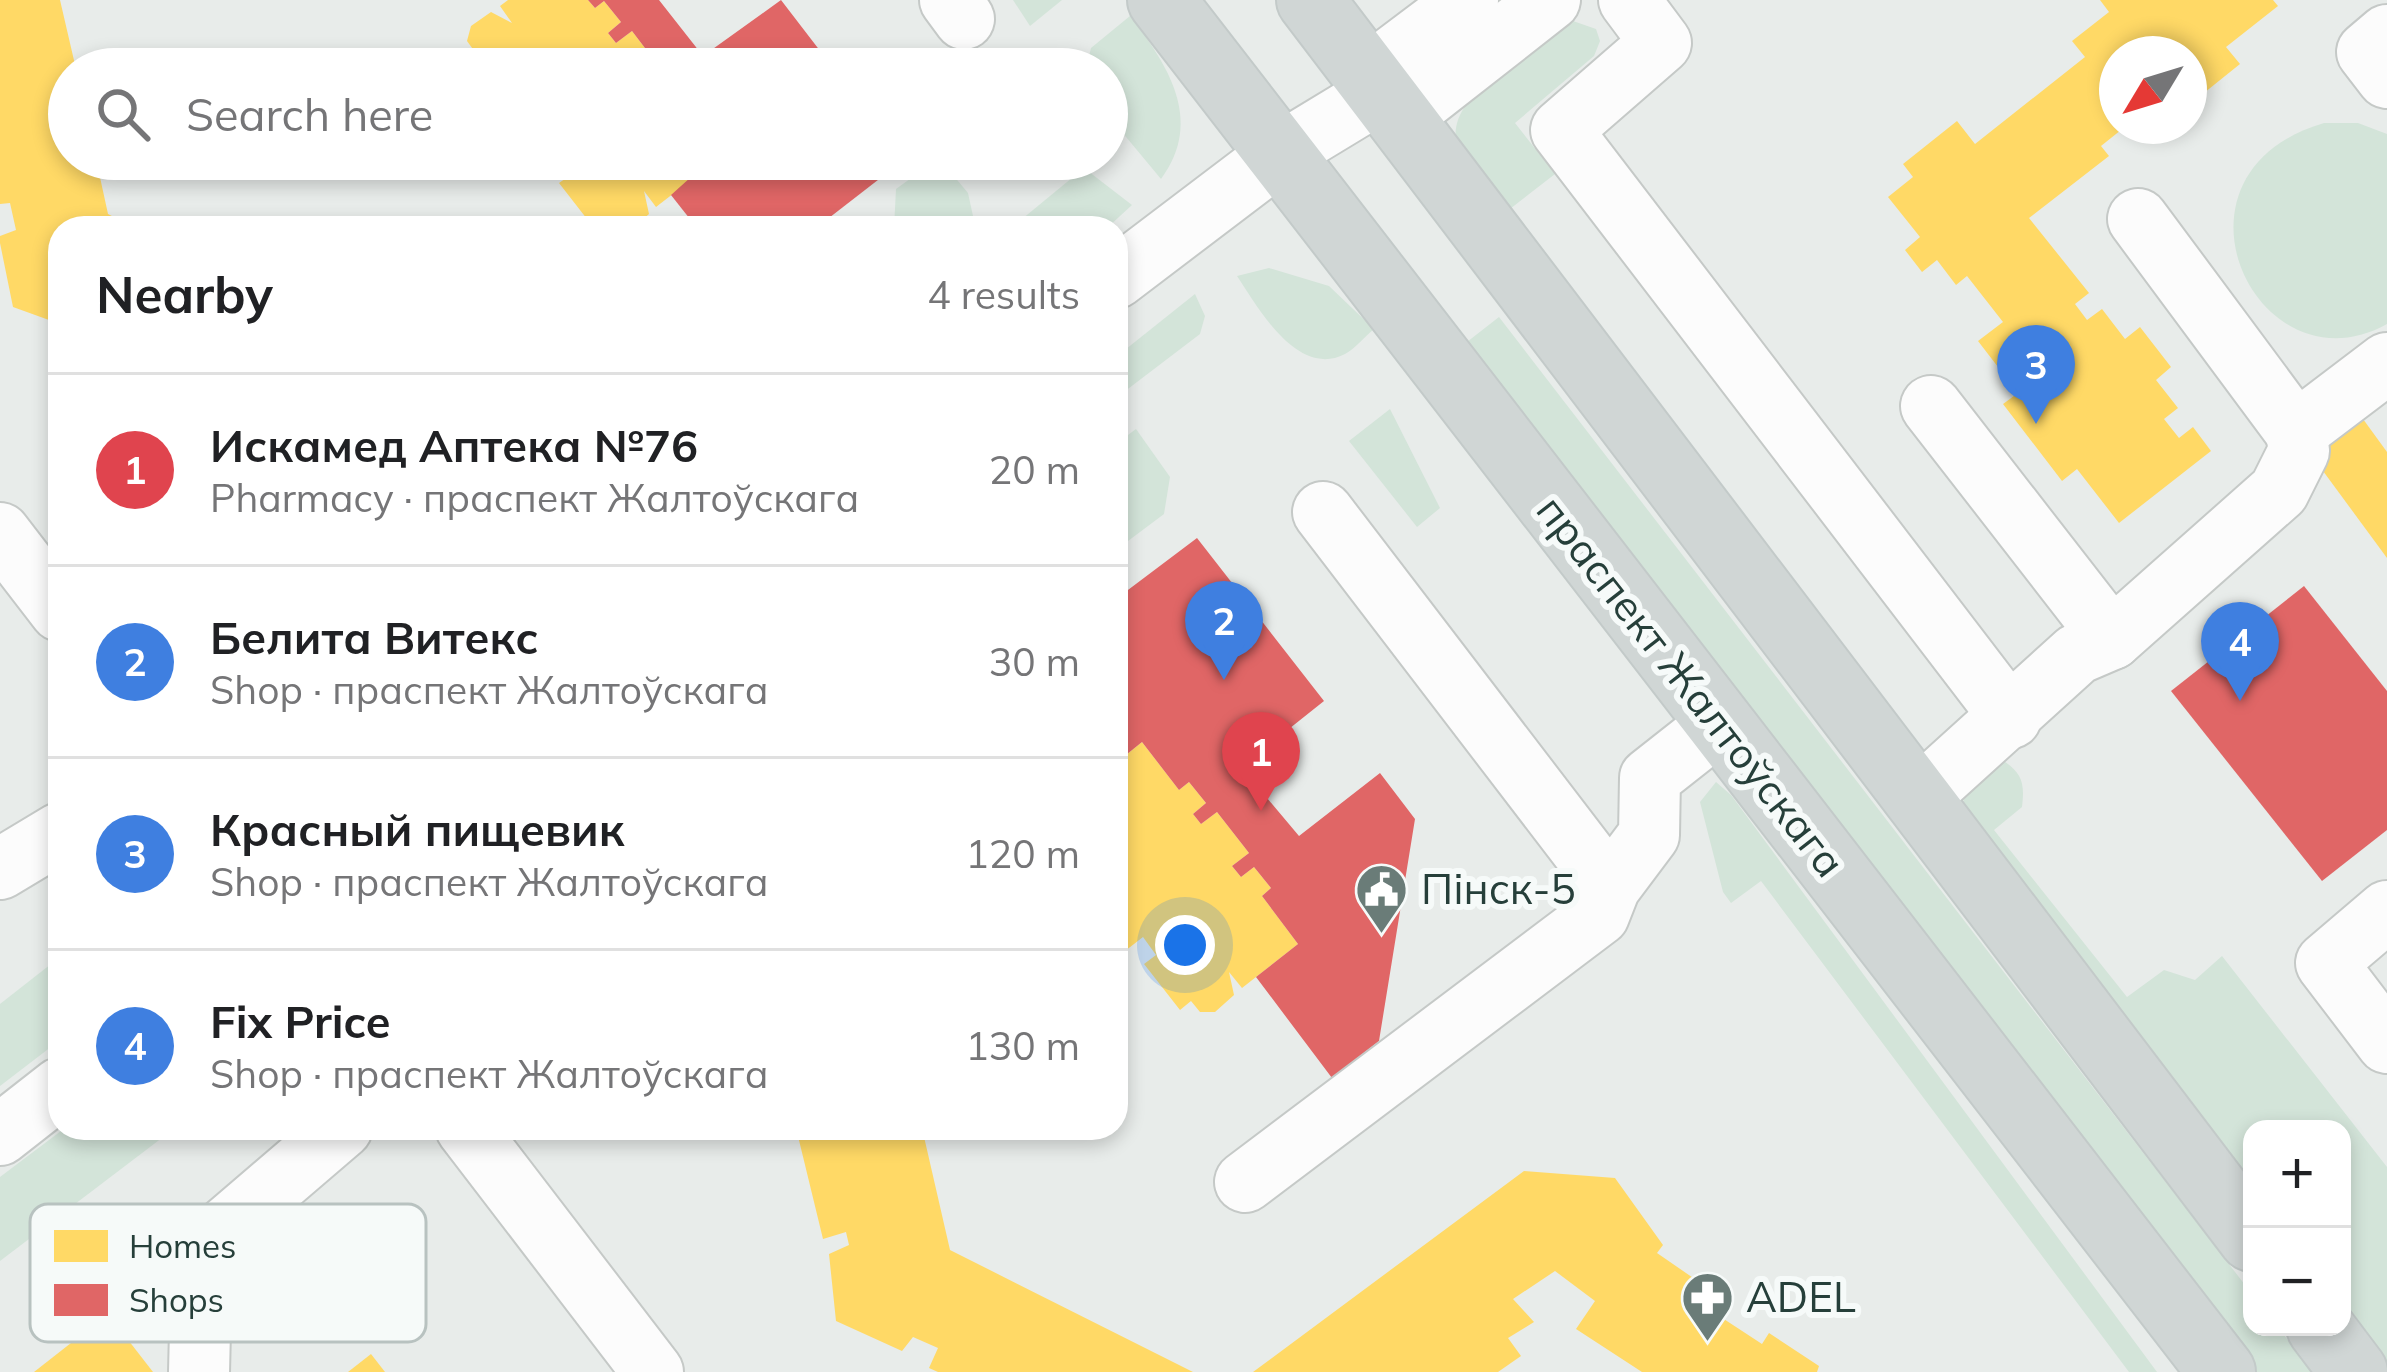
<!DOCTYPE html>
<meta charset="utf-8">
<style>
:root{--surface:#fff;--page:#f6f6f6;--text:#202124;--muted:#757577;--line:#e0e0e0;--accent:#6a7c78}
body{margin:0;font-family:Mulish,sans-serif;background:var(--page);color:var(--text)}
.controls{position:absolute;right:36px;bottom:36px;display:grid;overflow:hidden;border-radius:24px;box-shadow:0 6px 18px #0003}
.controls button{width:108px;height:108px;display:grid;place-items:center;padding:0;border:0;border-bottom:3px solid var(--line);background:var(--surface);color:var(--text);font:60px sans-serif}
.compass{position:absolute;left:2099px;top:36px;width:108px;height:108px;border-radius:50%;background:var(--surface);box-shadow:0 6px 18px #0003;rotate:232deg}
.you{position:absolute;left:1185px;top:945px;width:42px;height:42px;margin:-30px;border:9px solid #fff;border-radius:50%;background:#1a73e8;box-shadow:0 0 0 18px #1a73e833}
.badge{display:grid;place-items:center;width:78px;height:78px;border-radius:50%;background:var(--accent);color:#fff;font-size:39px;font-weight:700}
.pin{position:absolute;translate:-50% -99px;filter:drop-shadow(0 3px 6px #0008)}
.pin::after{content:'';position:absolute;top:63px;width:42px;height:36px;background:inherit;clip-path:polygon(0 0,100% 0,50% 100%)}
.list{margin:0;padding:0;list-style:none}
h2{display:flex;justify-content:space-between;align-items:center;height:156px;margin:0;padding:0 48px;font-size:51px}
h2 small{font-size:39px;font-weight:400;color:var(--muted)}
.list li{display:grid;grid-template-columns:78px 1fr auto;gap:36px;align-items:center;box-sizing:border-box;height:192px;padding:0 48px;border-top:3px solid var(--line)}
.list b{display:block;font-size:45px;white-space:nowrap}
.list p{margin:0;font-size:39px;white-space:nowrap;color:var(--muted)}
.list em{font-size:39px;font-style:normal;color:var(--muted)}
.icon{flex:none;width:66px;height:66px;fill:none;stroke:currentColor;stroke-width:2;stroke-linecap:round;stroke-linejoin:round}
.map{position:relative;flex:none;width:2387px;height:1372px;overflow:hidden}
.search{position:absolute;background:var(--surface);box-shadow:0 6px 18px #0003;left:48px;top:48px;width:1080px;height:132px;display:flex;align-items:center;gap:30px;box-sizing:border-box;padding:0 42px;border-radius:66px;color:var(--muted);font-size:45px}
.panel{position:absolute;background:var(--surface);box-shadow:0 6px 18px #0003;left:48px;top:216px;width:1080px;height:924px;border-radius:36px}
.map>svg:first-child{display:block}
.green{fill:#d3e4d9}
.homes{fill:#ffd966}
.shops{fill:#e06666}
.lines{fill:none;stroke-linecap:round;stroke-linejoin:round}
.minor-casing{stroke:#c5c9c7;stroke-width:64}
.major-casing{stroke:#c3cac9;stroke-width:70}
.minor{stroke:#fcfcfc;stroke-width:60}
.major{stroke:#d0d6d5;stroke-width:66}
.labels{text-anchor:middle;stroke-width:12;stroke-linejoin:round;paint-order:stroke}
.street-label{font-size:42px;fill:#263f3a;stroke:#f6faf9}
.poi-label{font-size:42px;fill:#263f3a;stroke:#f6faf9;text-anchor:start}
.key{fill:#f6faf9;stroke:#b8c2c0;stroke-width:3}
.key-label{font-size:33px;fill:#263f3a}
</style>
<div class="map">
<svg width="2387" height="1372" viewBox="0 0 2387 1372">
<rect width="100%" height="100%" fill="#e8ecea"/>
<!-- green -->
<g class="green">
<path d="M1013,0H1062L1030,26Z"/>
<path d="M1130,16C1167,64 1205,120 1161,179L1107,114V69H1086L1091,48Z"/>
<path d="M1573,21L1596,29L1600,41L1594,56L1515,123L1555,174L1492,223C1453,142 1428,126 1510,64C1529,50 1550,27 1573,21Z"/>
<path d="M2324,123H2358L2387,134V324C2258,396 2150,174 2324,123Z"/>
<path d="M932,163H943L968,193L973,216L958,228H894L896,189Z"/>
<path d="M1084,168L1132,205L1107,228H1011Z"/>
<path d="M1269,268L1329,286L1374,329C1365,336 1355,349 1345,354C1297,379 1257,306 1237,276Z"/>
<path d="M1195,294L1205,316L1200,334L1116,398V357Z"/>
<path d="M1499,317L2252,1294V1327H2278L2312,1372H2250L1449,356Z"/>
<path d="M1390,409L1440,508L1417,527L1349,441Z"/>
<path d="M1136,429L1170,477L1164,514L1116,550V444Z"/>
<path d="M2001,759C2022,773 2025,782 2022,807L1994,830L2127,997L2164,970L2195,980L2222,956L2387,1167V1372L2342,1317V1129H2252V1202L1962,807L1969,780Z"/>
<path d="M1716,782L1731,795L2157,1372H2129L1761,881L1731,903L1723,892L1700,802Z"/>
<path d="M60,957V1040L0,1086V1004Z"/>
<path d="M65,1128H175L0,1261V1177Z"/>
</g>
<!-- homes -->
<g class="homes">
<path d="M0,0H60L76,69H69V159H96L108,214L135,228H60V324L13,307L0,243V236L16,230L10,203L0,204Z"/>
<path d="M508,0H588L595,8L604,1L621,22L608,33L616,43L632,31L661,69H471L464,60L475,52L467,41L471,26L491,12L512,23L500,6Z"/>
<path d="M2100,0H2273L2278,6L2226,47L2240,64L2189,105V54H2117V126H2126L2101,146L2109,156L2029,218L2089,293L2075,304L2087,320L2102,309L2125,339L2140,327L2171,367L2156,380L2178,408L2164,419L2179,438L2193,427L2211,451L2119,523L2077,469L2062,481L2003,404L2018,393L1978,341L2003,322L1967,276L1956,285L1937,260L1922,272L1905,250L1920,237L1888,197L1913,177L1903,164L1957,121L1975,144L2085,57L2072,41L2109,12Z"/>
<path d="M560,159H711L714,162L656,207L644,191L649,214L633,228H613L606,220L594,228L559,183L572,174Z"/>
<path d="M2363,419L2387,452V558L2312,456Z"/>
<path d="M1142,742L1179,790L1189,782L1206,803L1193,814L1201,824L1217,812L1249,853L1232,866L1241,877L1254,867L1271,888L1262,896L1298,944L1242,988L1229,972L1234,995L1215,1012H1200L1191,1001L1180,1010L1144,964L1156,955L1143,937L1125,951L1116,939V763Z"/>
<path d="M807,1128H922L950,1250L1193,1372H938L929,1368L938,1348L913,1337L902,1351L836,1321L829,1254L849,1245L846,1232L823,1239L797,1132Z"/>
<path d="M1524,1171L1615,1178L1663,1245L1657,1253L1715,1293L1707,1308L1762,1344L1769,1333L1819,1366L1817,1372H1642L1576,1329L1595,1301L1555,1271L1513,1299L1534,1322L1508,1338L1521,1356L1498,1372H1253Z"/>
<path d="M108,1314L153,1372H34Z"/>
<path d="M371,1354L385,1372H348Z"/>
</g>
<!-- shops -->
<g class="shops">
<path d="M588,0H659L703,56L781,0L834,69H661L632,31L616,43L608,33L621,22L604,1L595,8Z"/>
<path d="M711,159H905L816,228H697L671,195Z"/>
<path d="M1197,538L1324,701L1241,767L1299,836L1380,773L1415,819L1379,1041L1332,1078L1256,977L1298,944L1262,896L1271,888L1254,867L1241,877L1232,866L1249,853L1217,812L1201,824L1193,814L1206,803L1189,782L1179,790L1142,742L1116,763V599Z"/>
<path d="M2304,586L2387,691V830L2322,881L2171,691Z"/>
</g>
<g class="lines">
<defs>
<g id="minor">
<path d="M950,0L964,19"/>
<path d="M1629,0L1661,43L1561,130L2011,718"/>
<path d="M2387,35L2367,52L2387,78"/>
<path d="M1381,92L1425,98L1550,0"/>
<path d="M1381,92L1395,55L1468,0"/>
<path d="M2138,219L2296,432L2387,363"/>
<path d="M1116,278L1282,152L1381,92"/>
<path d="M1931,406L2112,639"/>
<path d="M1323,512L1610,887"/>
<path d="M0,533L60,611"/>
<path d="M1918,798L2077,654L2112,639L2279,491L2299,451L2296,432"/>
<path d="M0,869L60,833"/>
<path d="M2387,911L2326,963L2387,1043"/>
<path d="M466,1128L653,1372"/>
<path d="M0,1135L60,1088"/>
<path d="M1245,1182L1599,915L1610,887L1649,835L1650,778L1721,722"/>
<path d="M199,1372L202,1248L342,1128"/>
</g>
<g id="major">
<path d="M1161,0L2222,1372"/>
<path d="M1310,0L2252,1238"/>
<path d="M2320,1327L2354,1372"/>
</g>
</defs>
<!-- minor casing -->
<use href="#minor" class="minor-casing"/>
<!-- major casing -->
<use href="#major" class="major-casing"/>
<!-- minor -->
<use href="#minor" class="minor"/>
<!-- major -->
<use href="#major" class="major"/>
</g>
<!-- icons -->
<defs>
<symbol id="civic-pin" viewBox="-11 -11 22 30"><path d="M0 17L-7.5 6A9.5 9.5 0 1 1 7.5 6Z" fill="#6a7c78" stroke="#f6faf9"/><path d="M-.6-6.5H3V-4.5H.6V-3L4-1V1h2V6H-6V1h2V-1L-.6-3ZM-1.2 2.5V6h2.4V2.5Z" fill="#fff"/></symbol>
<symbol id="pharmacy-pin" viewBox="-11 -11 22 30"><path d="M0 17L-7.5 6A9.5 9.5 0 1 1 7.5 6Z" fill="#6a7c78" stroke="#f6faf9"/><path d="M-2-6h4v4h4v4h-4v4h-4v-4h-4v-4h4Z" fill="#fff"/></symbol>
</defs>
<g fill-rule="evenodd">
<use href="#civic-pin" x="1352" y="860" width="59" height="81"/>
<use href="#pharmacy-pin" x="1678" y="1268" width="59" height="81"/>
</g>
<g class="labels">
<!-- street labels -->
<g class="street-label">
<text transform="translate(1691 686) rotate(52)" y="15">праспект Жалтоўскага</text>
</g>
<!-- poi labels -->
<g class="poi-label">
<text x="1421" y="904">Пінск-5</text>
<text x="1746" y="1312">ADEL</text>
</g>
</g>
<!-- legend -->
<rect x="30" y="1204" width="396" height="138" rx="18" class="key"/>
<rect x="54" y="1230" width="54" height="32" fill="#ffd966"/>
<rect x="54" y="1284" width="54" height="32" fill="#e06666"/>
<g class="key-label">
<text x="129" y="1258">Homes</text>
<text x="129" y="1312">Shops</text>
</g>
</svg>
<div class="controls">
<button>+</button>
<button>−</button>
</div>
<svg class="compass" viewBox="-18 -18 36 36"><path d="M0-13l5 13h-10z" fill="#e53935"/><path d="M0 13l5-13h-10z" fill="#757577"/></svg>
<div class="you"></div>
<div class="pin badge" style="left:1261px;top:811px;background:#e0444e">1</div>
<div class="pin badge" style="left:1224px;top:680px;background:#3f7fe0">2</div>
<div class="pin badge" style="left:2036px;top:424px;background:#3f7fe0">3</div>
<div class="pin badge" style="left:2240px;top:701px;background:#3f7fe0">4</div>
<div class="search"><svg class="icon" aria-label="search" viewBox="0 0 24 24"><circle cx="10" cy="10" r="6"/><path d="M15 15l6 6"/></svg>Search here</div>
<section class="panel">
<h2>Nearby<small>4 results</small></h2>
<ul class="list">
<li><span class="badge" style="background:#e0444e">1</span><div><b>Искамед Аптека №76</b><p>Pharmacy · праспект Жалтоўскага</p></div><em>20 m</em></li>
<li><span class="badge" style="background:#3f7fe0">2</span><div><b>Белита Витекс</b><p>Shop · праспект Жалтоўскага</p></div><em>30 m</em></li>
<li><span class="badge" style="background:#3f7fe0">3</span><div><b>Красный пищевик</b><p>Shop · праспект Жалтоўскага</p></div><em>120 m</em></li>
<li><span class="badge" style="background:#3f7fe0">4</span><div><b>Fix Price</b><p>Shop · праспект Жалтоўскага</p></div><em>130 m</em></li>
</ul>
</section>
</div>
